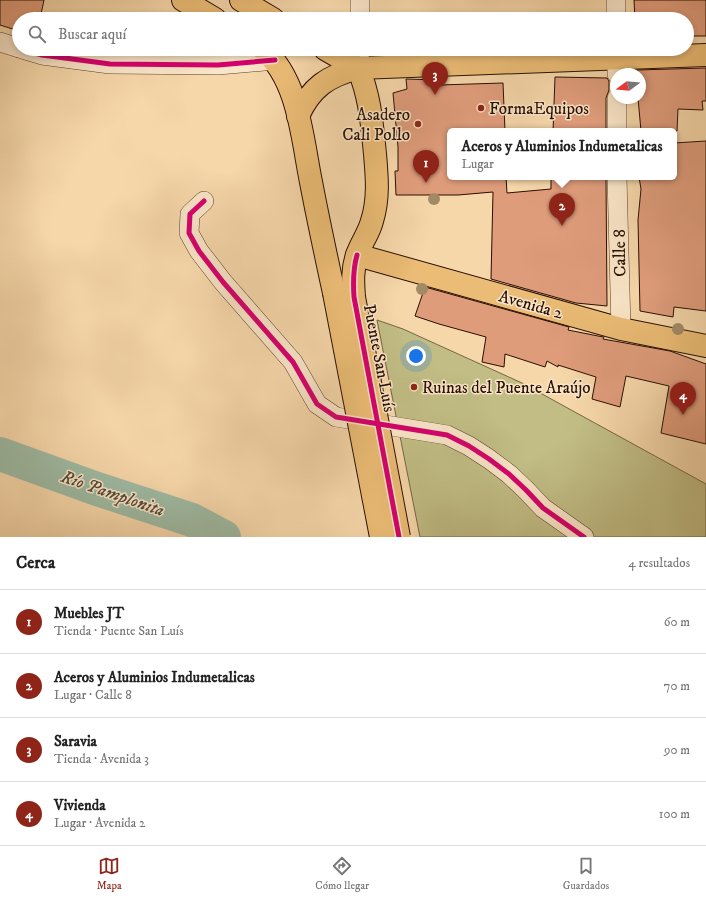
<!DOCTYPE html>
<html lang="es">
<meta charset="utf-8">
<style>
:root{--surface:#fff;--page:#f6f6f6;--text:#222;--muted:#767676;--line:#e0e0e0;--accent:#8f2418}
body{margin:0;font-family:"IM FELL DW Pica",serif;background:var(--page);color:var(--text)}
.compass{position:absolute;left:610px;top:68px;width:36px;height:36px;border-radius:50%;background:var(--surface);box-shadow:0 2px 6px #0003;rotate:254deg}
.you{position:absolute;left:416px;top:356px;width:14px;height:14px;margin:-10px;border:3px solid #fff;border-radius:50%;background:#1a73e8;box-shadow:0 0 0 6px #1a73e833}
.badge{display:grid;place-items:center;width:26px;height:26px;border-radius:50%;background:var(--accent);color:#fff;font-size:13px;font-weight:700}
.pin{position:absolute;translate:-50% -33px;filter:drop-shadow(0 1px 2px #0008)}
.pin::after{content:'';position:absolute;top:21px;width:14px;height:12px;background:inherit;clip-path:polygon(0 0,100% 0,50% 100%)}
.popup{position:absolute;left:447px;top:128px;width:230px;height:52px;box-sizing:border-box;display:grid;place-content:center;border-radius:6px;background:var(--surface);filter:drop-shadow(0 1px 3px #0005);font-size:13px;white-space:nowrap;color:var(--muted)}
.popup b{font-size:15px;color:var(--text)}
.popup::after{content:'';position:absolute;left:50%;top:100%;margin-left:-8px;border:8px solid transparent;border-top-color:var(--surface)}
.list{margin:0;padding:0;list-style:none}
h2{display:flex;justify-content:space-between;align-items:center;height:52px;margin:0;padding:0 16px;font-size:17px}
h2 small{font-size:13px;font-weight:400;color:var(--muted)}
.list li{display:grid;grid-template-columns:26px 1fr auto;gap:12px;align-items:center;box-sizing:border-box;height:64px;padding:0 16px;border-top:1px solid var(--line)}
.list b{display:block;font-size:15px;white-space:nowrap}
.list p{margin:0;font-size:13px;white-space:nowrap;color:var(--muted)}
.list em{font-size:13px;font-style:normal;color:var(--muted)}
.icon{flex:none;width:22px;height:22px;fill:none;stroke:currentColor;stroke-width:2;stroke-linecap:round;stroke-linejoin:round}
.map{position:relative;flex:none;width:706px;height:537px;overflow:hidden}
.search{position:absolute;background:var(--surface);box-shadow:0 2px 6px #0003;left:12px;right:12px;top:12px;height:44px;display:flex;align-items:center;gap:10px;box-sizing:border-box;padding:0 14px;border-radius:22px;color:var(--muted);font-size:15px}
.sheet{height:308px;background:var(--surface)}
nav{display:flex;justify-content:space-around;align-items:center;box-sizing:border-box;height:56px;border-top:1px solid var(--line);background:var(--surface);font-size:11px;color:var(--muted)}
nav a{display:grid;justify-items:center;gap:2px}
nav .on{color:var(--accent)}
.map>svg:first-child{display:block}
.green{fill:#c1bd85;stroke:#756643}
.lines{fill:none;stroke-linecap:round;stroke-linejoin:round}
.river{stroke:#9ebaa3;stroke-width:34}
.building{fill:#df9c7b;stroke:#290e01}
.minor-casing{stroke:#5c402b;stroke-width:20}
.major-casing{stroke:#290e01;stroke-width:24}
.minor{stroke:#f9e5c8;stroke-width:19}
.major{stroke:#ebbc75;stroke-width:22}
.major-bridge-casing{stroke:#290e01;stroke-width:24;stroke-linecap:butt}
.major-bridge{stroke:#ebbc75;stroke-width:22}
.cycleway-casing{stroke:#f9e5c8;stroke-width:8}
.cycleway{stroke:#d6006c;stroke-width:5}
.tree{fill:#a28a66}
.poi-dot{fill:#8f2418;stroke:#f9e5c8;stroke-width:1.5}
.labels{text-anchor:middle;stroke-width:3;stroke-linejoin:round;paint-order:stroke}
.poi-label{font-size:17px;fill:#290e01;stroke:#f9e5c8;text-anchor:start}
.street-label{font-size:17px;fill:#290e01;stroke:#f9e5c8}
.water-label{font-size:18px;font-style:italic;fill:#524a3a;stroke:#f9e5c8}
</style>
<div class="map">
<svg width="706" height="537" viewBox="0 0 706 537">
<rect width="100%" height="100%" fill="#f6d7aa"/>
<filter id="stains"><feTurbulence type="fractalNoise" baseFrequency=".005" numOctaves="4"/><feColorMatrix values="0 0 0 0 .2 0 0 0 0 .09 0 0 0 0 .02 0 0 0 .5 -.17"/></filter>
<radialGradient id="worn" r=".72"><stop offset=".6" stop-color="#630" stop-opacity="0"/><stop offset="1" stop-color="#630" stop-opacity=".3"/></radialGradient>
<!-- green -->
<path class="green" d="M377,320L403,329L522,383L706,484V537H420Z"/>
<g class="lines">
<!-- river -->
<path class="river" d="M0,454L97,489L192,520L224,537"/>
</g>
<!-- building -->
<g class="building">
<path d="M0,0H44L40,19H19V31L0,25Z"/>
<path d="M634,0H706V36H687V19H635Z"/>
<path d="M706,68V101H702L703,110L678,109L677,131H641L638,98H640V74H637V70Z"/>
<path d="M555,77L607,78L609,81V90L606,98V131H553Z"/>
<path d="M406,79L439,80V85L503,83L505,131H448V170H450V177H506L507,193L551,189V177H606L607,306L576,303L491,279L493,192L458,195H396L395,171H398V147L393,93L407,89Z"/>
<path d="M706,141V311L674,307L673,317L640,311L638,220L641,189L639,177H674V143Z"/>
<path d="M425,287L569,327L568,330L598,336L604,337L603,339L670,351L706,364V444L661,433L669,386L626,376L620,407L592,399L596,377L558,365V367L547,361L545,367L505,354L504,367L482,362L486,337L439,324L415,316Z"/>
</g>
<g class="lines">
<defs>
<g id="minor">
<path d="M360,0V19"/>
<path d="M616,0V19"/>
<path d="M0,42L19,48"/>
<path d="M22,49L42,55L110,64L218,65L275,60"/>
<path d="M617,49V74"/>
<path d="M358,68L360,49"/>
<path d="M617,98V131"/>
<path d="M617,177L621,329"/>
<path d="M204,201L190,214L189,233L199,251L223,282L293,362L317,404L336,417L447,435L469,446L489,459L509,474L526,490L543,508L584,537"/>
</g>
<g id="major">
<path d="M183,0L215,19"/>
<path d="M241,0L273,19"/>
<path d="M263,49C299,80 302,138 311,182C318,219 326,256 334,293"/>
<path d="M325,49L358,68"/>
<path d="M298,116C311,87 328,76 358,68L706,55"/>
<path d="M357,255L621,329L706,346"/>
<path d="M354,297C353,283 352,269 357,255C361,243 369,233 372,221C379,199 377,177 375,154C372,124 370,96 358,68"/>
</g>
</defs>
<!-- minor casing -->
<use href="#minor" class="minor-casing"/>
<!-- major casing -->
<use href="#major" class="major-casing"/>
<!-- minor -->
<use href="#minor" class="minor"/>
<!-- major -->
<use href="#major" class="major"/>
<defs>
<g id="major-bridge">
<path d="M334,293L381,537"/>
<path d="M354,297L399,537"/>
</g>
</defs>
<!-- major-bridge casing -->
<use href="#major-bridge" class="major-bridge-casing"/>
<!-- major-bridge -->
<use href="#major-bridge" class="major-bridge"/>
<defs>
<g id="cycleway">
<path d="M22,49L42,55L110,64L218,65L275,60"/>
<path d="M204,201L190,214L189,233L199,251L223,282L293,362L317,404L336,417L447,435L469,446L489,459L509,474L526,490L543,508L584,537"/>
<path d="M357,255C353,269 353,282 354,297L399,537"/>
</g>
</defs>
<!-- cycleway casing -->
<use href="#cycleway" class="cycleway-casing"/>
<!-- cycleway -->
<use href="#cycleway" class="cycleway"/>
</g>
<!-- trees -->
<g class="tree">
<circle cx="434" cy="199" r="6"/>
<circle cx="422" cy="289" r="6"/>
<circle cx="678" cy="329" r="6"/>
</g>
<!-- markers -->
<g class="poi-dot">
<circle cx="481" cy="108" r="4"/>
<circle cx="418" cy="124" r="4"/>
<circle cx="414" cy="387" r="4"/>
</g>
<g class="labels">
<!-- poi labels -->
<g class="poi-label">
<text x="489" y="114">FormaEquipos</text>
<text x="410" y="120" text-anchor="end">Asadero<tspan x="410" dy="20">Cali Pollo</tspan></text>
<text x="422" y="393">Ruinas del Puente Araújo</text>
</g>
<!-- street labels -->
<g class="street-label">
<text transform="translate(619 253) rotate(-91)" y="6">Calle 8</text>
<text transform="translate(531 304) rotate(16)" y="6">Avenida 2</text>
<text transform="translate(380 358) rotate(79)" y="6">Puente San Luís</text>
</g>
<!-- water labels -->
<g class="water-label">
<text transform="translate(113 493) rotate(19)" y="6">Río Pamplonita</text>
</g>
</g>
<rect width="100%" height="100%" filter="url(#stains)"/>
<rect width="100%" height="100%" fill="url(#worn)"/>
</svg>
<svg class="compass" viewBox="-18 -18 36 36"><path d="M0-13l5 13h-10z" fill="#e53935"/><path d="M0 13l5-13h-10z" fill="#767676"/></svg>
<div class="you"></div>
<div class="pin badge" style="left:426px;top:183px">1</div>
<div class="pin badge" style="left:562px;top:226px">2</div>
<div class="popup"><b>Aceros y Aluminios Indumetalicas</b>Lugar</div>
<div class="pin badge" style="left:435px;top:95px">3</div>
<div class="pin badge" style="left:683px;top:415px">4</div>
<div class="search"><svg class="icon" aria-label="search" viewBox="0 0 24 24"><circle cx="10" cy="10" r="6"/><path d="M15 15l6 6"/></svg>Buscar aquí</div>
</div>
<section class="sheet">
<h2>Cerca<small>4 resultados</small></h2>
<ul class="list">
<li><span class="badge">1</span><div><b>Muebles JT</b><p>Tienda · Puente San Luís</p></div><em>60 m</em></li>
<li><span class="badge">2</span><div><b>Aceros y Aluminios Indumetalicas</b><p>Lugar · Calle 8</p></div><em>70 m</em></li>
<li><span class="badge">3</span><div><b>Saravia</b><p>Tienda · Avenida 3</p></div><em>90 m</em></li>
<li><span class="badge">4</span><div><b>Vivienda</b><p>Lugar · Avenida 2</p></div><em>100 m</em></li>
</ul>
</section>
<nav>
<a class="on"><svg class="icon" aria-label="map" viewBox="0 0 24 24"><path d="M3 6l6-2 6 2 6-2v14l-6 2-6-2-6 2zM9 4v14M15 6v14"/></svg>Mapa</a>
<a><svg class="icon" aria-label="directions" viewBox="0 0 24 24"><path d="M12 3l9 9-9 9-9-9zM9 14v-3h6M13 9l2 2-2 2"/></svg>Cómo llegar</a>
<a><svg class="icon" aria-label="saved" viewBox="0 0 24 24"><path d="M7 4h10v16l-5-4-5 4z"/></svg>Guardados</a>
</nav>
